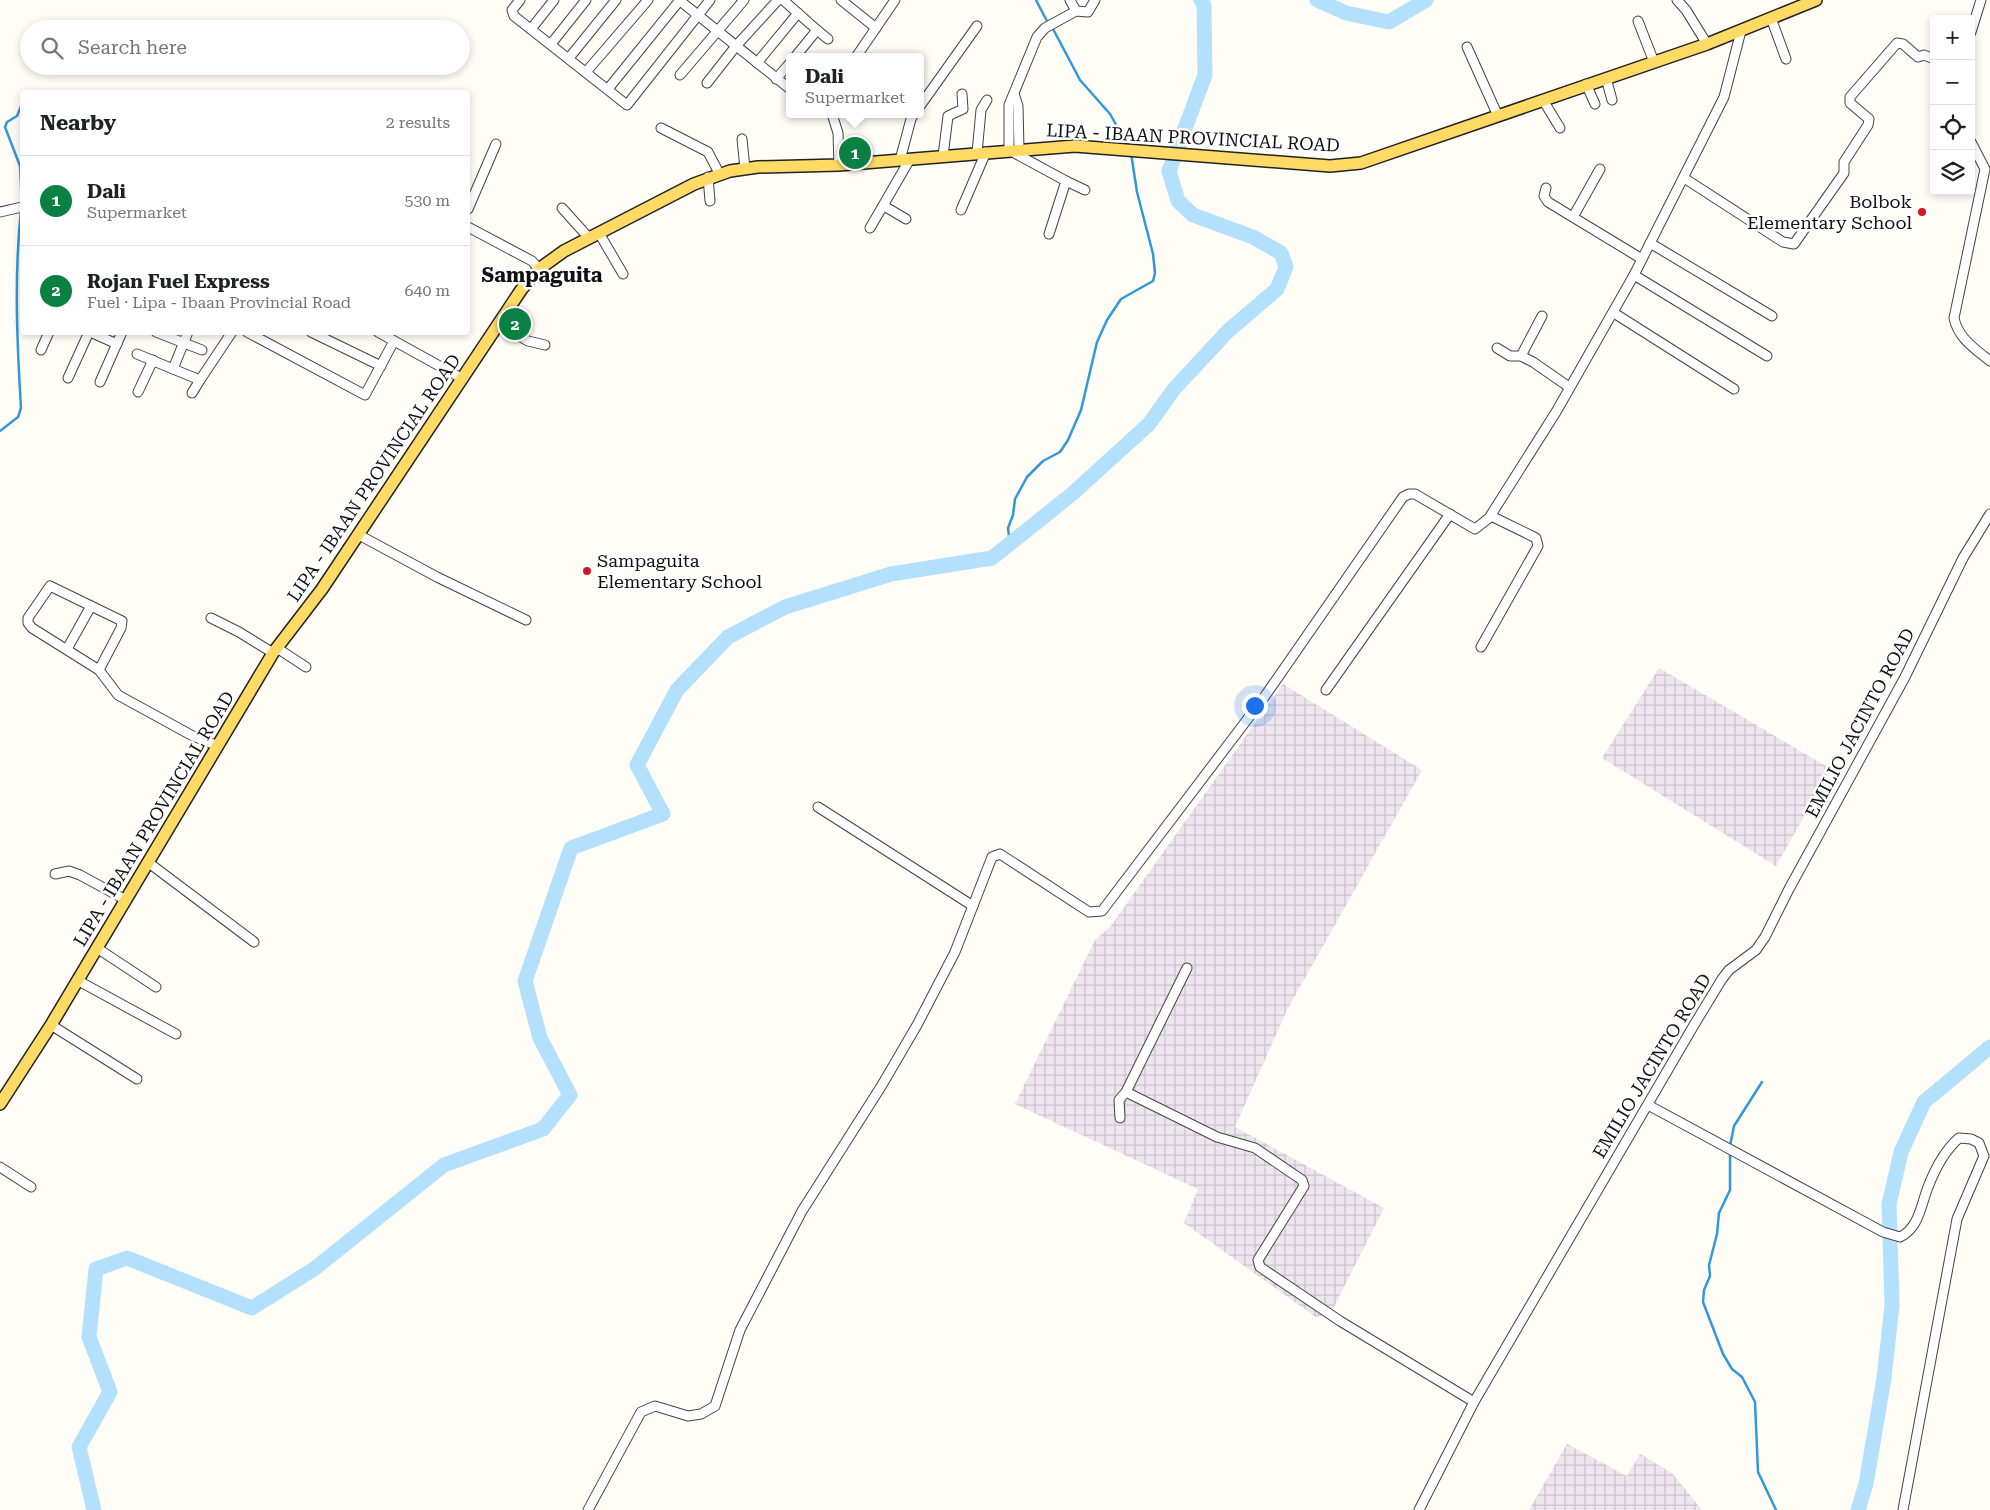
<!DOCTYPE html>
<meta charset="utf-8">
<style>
:root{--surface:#fff;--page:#f6f6f6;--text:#202124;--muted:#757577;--line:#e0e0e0;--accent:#0b8043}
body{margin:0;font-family:"Roboto Serif",serif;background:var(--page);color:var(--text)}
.controls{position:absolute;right:15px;top:15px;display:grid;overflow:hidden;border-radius:5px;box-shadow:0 2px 8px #0003}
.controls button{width:45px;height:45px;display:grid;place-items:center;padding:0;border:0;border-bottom:1px solid var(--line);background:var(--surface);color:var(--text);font:25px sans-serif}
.you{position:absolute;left:1254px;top:705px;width:18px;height:18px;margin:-12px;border:4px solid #fff;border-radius:50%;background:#1a73e8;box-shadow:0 0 0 8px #1a73e833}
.badge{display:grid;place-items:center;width:32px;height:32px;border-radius:50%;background:var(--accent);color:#fff;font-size:16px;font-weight:700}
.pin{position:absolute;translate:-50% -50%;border:2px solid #fff;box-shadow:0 1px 5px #0006}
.popup{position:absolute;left:786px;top:53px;width:138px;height:65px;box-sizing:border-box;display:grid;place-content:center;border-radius:5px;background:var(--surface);filter:drop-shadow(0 1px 4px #0005);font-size:16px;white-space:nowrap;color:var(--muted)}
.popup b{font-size:19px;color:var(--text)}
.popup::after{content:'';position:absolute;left:50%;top:100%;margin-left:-10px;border:10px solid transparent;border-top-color:var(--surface)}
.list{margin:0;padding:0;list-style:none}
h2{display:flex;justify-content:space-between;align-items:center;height:65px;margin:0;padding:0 20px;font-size:21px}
h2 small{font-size:16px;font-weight:400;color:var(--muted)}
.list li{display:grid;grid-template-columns:32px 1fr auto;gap:15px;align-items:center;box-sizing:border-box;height:90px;padding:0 20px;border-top:1px solid var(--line)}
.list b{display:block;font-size:19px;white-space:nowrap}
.list p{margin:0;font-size:16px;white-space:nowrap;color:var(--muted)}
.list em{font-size:16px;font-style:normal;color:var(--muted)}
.icon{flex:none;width:28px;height:28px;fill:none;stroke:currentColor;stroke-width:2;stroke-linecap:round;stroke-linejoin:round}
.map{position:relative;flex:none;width:1990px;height:1510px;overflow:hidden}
.search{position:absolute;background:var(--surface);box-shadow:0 2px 8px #0003;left:20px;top:20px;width:450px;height:55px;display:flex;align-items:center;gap:12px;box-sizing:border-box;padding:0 18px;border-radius:28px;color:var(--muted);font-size:19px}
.panel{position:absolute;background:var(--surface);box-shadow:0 2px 8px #0003;left:20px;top:90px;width:450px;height:245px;border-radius:5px}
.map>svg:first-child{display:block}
.industrial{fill:url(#industrial-grid)}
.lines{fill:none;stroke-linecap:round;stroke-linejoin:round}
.stream{stroke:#3198dd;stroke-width:2.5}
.river{stroke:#b3e1fd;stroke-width:15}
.minor-casing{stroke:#444;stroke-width:11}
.major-casing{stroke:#222;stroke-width:14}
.minor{stroke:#fff;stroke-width:9}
.major{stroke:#ffda65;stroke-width:11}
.poi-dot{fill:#d31720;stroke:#fff;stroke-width:2}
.labels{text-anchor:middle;stroke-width:5;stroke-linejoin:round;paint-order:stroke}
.street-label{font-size:18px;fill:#111;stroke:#fff}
.poi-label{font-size:18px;fill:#111;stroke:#fff;text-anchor:end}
.quarter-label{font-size:20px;font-weight:bold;fill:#111;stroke:#fff}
</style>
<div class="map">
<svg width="1990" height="1510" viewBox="0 0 1990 1510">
<defs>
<pattern id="industrial-grid" width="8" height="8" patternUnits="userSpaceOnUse" patternTransform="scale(1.25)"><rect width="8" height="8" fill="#efe5f0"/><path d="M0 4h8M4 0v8" fill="none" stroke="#ccc3cd"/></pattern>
</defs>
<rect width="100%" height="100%" fill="#fffdf5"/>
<!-- industrial -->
<g class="industrial">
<path d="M1659,668L1831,769L1776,866L1602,758Z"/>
<path d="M1283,684L1422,770L1287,1010L1235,1127L1384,1208L1334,1307L1317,1318L1184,1223L1198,1189L1015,1104L1095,940L1110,927Z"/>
<path d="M1567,1444L1627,1476L1640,1454L1672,1473L1702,1510H1529Z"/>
</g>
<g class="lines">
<!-- stream -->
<g class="stream">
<path d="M1036,0L1048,23"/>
<path d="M1052,27L1080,80L1110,114L1128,146"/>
<path d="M22,204L20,166L5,127L7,122L17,116L22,104"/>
<path d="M0,431L18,417L21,408C17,342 14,276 21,210"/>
<path d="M1010,543L1008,528L1013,515L1015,499L1027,477L1043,461L1060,452L1068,440L1081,410L1097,342L1107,320L1121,299L1153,281L1155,273L1153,254L1137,192L1131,153"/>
<path d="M1730,1146L1734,1126L1762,1082"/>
<path d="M1730,1152V1190L1719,1213L1717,1234L1709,1265L1710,1276L1704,1290L1703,1302L1723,1354L1732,1369L1742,1377L1755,1402L1758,1472L1776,1510"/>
</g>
<!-- river -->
<g class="river">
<path d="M1317,0L1346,13L1389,22L1426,0"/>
<path d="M94,1510L79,1447L110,1392L89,1337L96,1269L127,1258L252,1308L314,1269L444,1165L543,1129L570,1095L540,1038L525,981L571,848L663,814L637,765L677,690L728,637L785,607L891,574L992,558L1072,494L1149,424L1174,389L1228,331L1277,289L1286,267L1281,253L1253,237L1193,215L1178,201L1169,171L1205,75L1204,5L1201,0"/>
<path d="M1858,1510L1866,1484L1884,1378L1892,1305L1889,1204L1901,1152L1924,1102L1990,1047"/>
</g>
<defs>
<g id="minor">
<path d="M520,0L512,10L514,16L627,105L710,0"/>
<path d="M679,0L790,89"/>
<path d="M783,0L817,30L795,57"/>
<path d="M841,0L876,28"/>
<path d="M1070,0L1076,11L1088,12L1095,0"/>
<path d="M1677,0L1686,10L1707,44"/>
<path d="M1771,18L1786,59"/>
<path d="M1638,21L1654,62"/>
<path d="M531,29L554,0"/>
<path d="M817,30L828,39"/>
<path d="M1971,32L1981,0"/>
<path d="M551,44L586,0"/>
<path d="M1467,47L1498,116"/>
<path d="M856,57L895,0"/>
<path d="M569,58L616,0"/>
<path d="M757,63L798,13"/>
<path d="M586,72L648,0"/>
<path d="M680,75L744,0"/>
<path d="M1606,78L1612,100"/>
<path d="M776,79L790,63"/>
<path d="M707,83L736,46L778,0"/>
<path d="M1586,84L1595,104"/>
<path d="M608,89L680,0"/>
<path d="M1014,94L1018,106L1019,149"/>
<path d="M1543,100L1560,128"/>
<path d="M920,106L977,26"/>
<path d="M832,114L838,133L839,165"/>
<path d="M661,128L708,152L719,173"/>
<path d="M742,139L745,169"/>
<path d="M1971,142L1985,169L1954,318C1958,338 1975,349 1990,361"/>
<path d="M977,153L981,110L987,100"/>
<path d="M943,156L948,116L963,109L962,94"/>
<path d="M900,160L911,119L914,114"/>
<path d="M708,177L710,201"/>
<path d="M1684,178L1783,242L1794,244L1844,173V162L1868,125L1869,119L1850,103V97L1897,43L1903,44L1918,57L1924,55L1934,59"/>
<path d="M1066,181L1085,190"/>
<path d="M1546,188L1544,196L1548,202L1642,259"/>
<path d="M884,206L906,219"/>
<path d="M562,208L589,238"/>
<path d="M468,209L496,144"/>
<path d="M961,210L986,152"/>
<path d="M0,212L22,207"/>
<path d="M1573,217L1600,169"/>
<path d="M468,227L532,261L539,269"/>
<path d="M870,228L910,159"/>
<path d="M599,233L623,274"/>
<path d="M1049,234L1066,181L1009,150V105L1037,37L1045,28L1076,11"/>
<path d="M1650,243L1772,316"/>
<path d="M1634,275L1767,356"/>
<path d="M1614,313L1734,389"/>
<path d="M498,324L528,341L545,345"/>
<path d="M90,332L117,344"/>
<path d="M156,332L202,350"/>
<path d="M188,332L173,369L200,380L232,332"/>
<path d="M247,332L365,395L394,341"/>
<path d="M311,332L381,366"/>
<path d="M378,332L463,379"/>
<path d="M1497,348L1510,356H1521L1533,362L1569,387"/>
<path d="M41,350L49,332"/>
<path d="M137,354L173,369"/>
<path d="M1521,356L1542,316"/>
<path d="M68,378L89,332"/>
<path d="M100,382L122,332"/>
<path d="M138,392L153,360"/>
<path d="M192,393L200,380"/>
<path d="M359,535L437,577L526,620"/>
<path d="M211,618L239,632L273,653"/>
<path d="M1481,647L1538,546L1536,538L1491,516"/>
<path d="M277,648L306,667"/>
<path d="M67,649L91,606"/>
<path d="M99,670L121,628L122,621L50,586L28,618V623L32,628L99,670L118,695L191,735L218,746"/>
<path d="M1326,690L1450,514"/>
<path d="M818,807L973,906"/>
<path d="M149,863L254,942"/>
<path d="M55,874L69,871L80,875L126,900"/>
<path d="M97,948L156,987"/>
<path d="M1187,968L1126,1092L1217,1137L1255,1148L1302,1180L1304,1186L1258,1260L1260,1267L1340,1321L1474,1402"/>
<path d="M77,980L176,1034"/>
<path d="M51,1025L137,1079"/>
<path d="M1648,1105L1883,1232L1900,1237C1919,1228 1921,1205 1928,1187C1935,1169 1945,1150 1959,1138L1971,1139L1979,1143L1984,1156L1957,1219L1903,1510"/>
<path d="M1120,1118L1119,1100L1126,1092"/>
<path d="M0,1167L31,1187"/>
<path d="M588,1510L641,1412L655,1406L688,1416L701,1414L715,1406L740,1330L802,1211L882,1085L917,1025L955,952L992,857L1000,854L1089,912L1102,911L1265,696L1403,497L1409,494H1415L1475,529L1489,518L1556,412L1634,275L1724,97L1741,31"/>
<path d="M1419,1510L1474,1402L1694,1025L1722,979L1729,970L1756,950L1765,937L1789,889L1905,677L1963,558L1990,514"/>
</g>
<path id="major" d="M0,1104L51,1025L273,653L322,589L521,290L539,269L564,251L694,184L730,171L758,167L839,165L1075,146L1330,166L1361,163L1707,44L1816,0"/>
</defs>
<!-- minor casing -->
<use href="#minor" class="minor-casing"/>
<!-- major casing -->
<use href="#major" class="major-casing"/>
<!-- minor -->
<use href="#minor" class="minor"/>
<!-- major -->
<use href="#major" class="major"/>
</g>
<!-- markers -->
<g class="poi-dot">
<circle cx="1922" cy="212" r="5"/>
<circle cx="587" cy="571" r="5"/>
</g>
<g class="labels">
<!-- street labels -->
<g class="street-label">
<text transform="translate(1193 138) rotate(3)" y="6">LIPA - IBAAN PROVINCIAL ROAD</text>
<text transform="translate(374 478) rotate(-56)" y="6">LIPA - IBAAN PROVINCIAL ROAD</text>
<text transform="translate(1860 723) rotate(-62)" y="6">EMILIO JACINTO ROAD</text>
<text transform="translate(154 819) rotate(-59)" y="6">LIPA - IBAAN PROVINCIAL ROAD</text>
<text transform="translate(1652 1066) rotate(-59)" y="6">EMILIO JACINTO ROAD</text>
</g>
<!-- poi labels -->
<g class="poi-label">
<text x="1912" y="208">Bolbok<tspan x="1912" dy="21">Elementary School</tspan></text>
<text x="597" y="567" text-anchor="start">Sampaguita<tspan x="597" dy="21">Elementary School</tspan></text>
</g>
<!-- quarter labels -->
<g class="quarter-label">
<text x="542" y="282">Sampaguita</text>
</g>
</g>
</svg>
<div class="controls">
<button>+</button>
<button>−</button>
<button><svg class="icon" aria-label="locate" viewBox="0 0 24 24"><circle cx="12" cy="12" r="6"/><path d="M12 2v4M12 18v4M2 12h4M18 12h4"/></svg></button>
<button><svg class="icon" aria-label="layers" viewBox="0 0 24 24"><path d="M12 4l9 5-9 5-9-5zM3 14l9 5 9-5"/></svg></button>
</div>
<div class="you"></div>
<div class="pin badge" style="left:855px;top:153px">1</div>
<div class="popup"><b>Dali</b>Supermarket</div>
<div class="pin badge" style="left:515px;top:324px">2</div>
<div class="search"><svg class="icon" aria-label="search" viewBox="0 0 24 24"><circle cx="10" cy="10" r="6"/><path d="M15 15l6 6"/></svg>Search here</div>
<section class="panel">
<h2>Nearby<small>2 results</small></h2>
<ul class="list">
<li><span class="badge">1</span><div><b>Dali</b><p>Supermarket</p></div><em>530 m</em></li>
<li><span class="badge">2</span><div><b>Rojan Fuel Express</b><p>Fuel · Lipa - Ibaan Provincial Road</p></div><em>640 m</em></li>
</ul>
</section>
</div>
